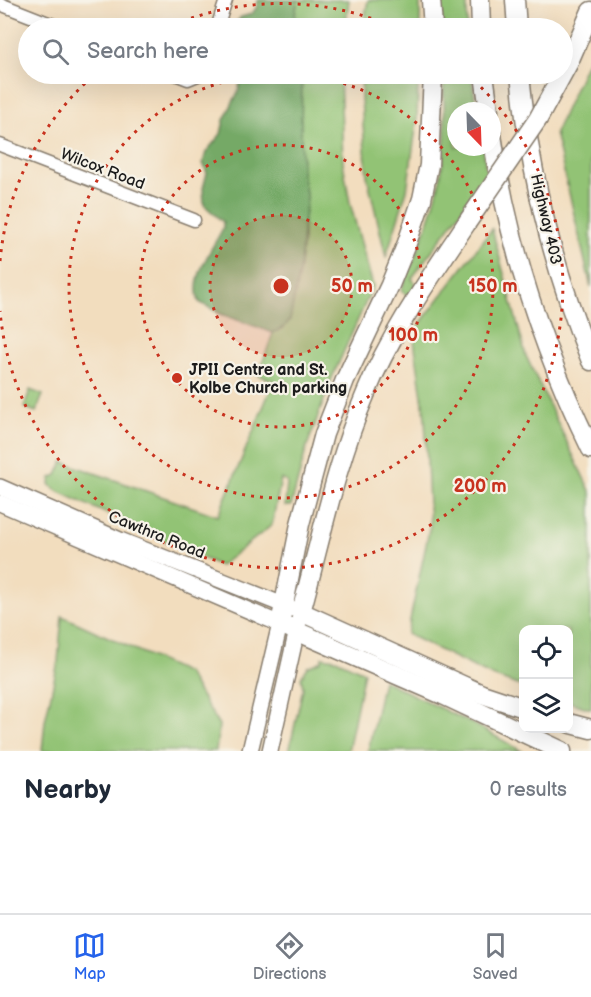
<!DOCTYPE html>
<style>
:root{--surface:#fff;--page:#f6f6f7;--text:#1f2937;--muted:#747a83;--line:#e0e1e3;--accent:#2563eb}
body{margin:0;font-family:"Balsamiq Sans",sans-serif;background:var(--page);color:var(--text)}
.controls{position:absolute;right:18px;bottom:18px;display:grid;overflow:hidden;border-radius:12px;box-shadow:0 6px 24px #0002}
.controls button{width:54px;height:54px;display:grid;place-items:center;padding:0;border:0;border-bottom:2px solid var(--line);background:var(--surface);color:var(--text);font:30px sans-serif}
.compass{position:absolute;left:447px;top:102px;width:54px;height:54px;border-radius:50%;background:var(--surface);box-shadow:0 6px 24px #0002;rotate:157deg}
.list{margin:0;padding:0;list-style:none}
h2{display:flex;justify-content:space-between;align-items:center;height:78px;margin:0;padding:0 24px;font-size:26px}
h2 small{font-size:20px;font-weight:400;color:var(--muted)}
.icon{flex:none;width:33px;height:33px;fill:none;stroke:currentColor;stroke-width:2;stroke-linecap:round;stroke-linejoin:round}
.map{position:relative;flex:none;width:591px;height:751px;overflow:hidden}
.search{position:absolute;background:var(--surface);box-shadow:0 6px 24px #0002;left:18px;right:18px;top:18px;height:66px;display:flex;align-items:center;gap:15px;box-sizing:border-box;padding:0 21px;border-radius:33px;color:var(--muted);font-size:22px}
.sheet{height:162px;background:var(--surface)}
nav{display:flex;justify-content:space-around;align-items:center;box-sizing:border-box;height:84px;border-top:2px solid var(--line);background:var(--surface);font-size:16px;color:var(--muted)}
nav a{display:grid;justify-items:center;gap:3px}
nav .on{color:var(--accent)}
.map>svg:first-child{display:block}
.green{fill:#92c374;stroke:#577048;stroke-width:1.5}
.forest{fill:#75a966;stroke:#486241;stroke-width:1.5}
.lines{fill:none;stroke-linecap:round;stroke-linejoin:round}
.minor-casing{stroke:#877c6d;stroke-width:15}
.major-casing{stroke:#877c6d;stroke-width:18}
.highway-casing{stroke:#877c6d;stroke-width:21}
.minor{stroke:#fff;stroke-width:12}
.major{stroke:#fff;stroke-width:15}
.highway{stroke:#fff;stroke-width:18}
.highway-bridge-casing{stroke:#877c6d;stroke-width:21;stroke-linecap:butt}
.highway-bridge{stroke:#fff;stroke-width:18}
.ring{fill:none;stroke:#c8321e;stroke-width:3;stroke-dasharray:3 6}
.poi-dot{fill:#c8321e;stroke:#f7f3e8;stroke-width:2}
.labels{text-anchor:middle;stroke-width:4.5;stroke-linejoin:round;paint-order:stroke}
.street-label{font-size:16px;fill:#1c1c1c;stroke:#f7f3e8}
.poi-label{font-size:16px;font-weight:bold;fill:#1c1c1c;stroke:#f7f3e8;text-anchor:start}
.centre{fill:#c8321e;stroke:#f7f3e8;stroke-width:3}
.ring-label{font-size:18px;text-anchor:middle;font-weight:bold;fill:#c8321e;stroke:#f7f3e8;stroke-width:4.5;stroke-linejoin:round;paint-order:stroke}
</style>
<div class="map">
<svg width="591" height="751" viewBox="0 0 591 751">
<rect width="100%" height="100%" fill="#f7f3e8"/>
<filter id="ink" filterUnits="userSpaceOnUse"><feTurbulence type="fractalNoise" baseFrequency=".0167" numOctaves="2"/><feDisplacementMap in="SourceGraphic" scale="12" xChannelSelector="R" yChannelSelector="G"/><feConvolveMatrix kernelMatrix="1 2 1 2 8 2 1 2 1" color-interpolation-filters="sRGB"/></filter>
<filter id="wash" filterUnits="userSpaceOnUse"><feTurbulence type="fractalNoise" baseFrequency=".008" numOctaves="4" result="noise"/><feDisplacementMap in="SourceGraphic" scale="24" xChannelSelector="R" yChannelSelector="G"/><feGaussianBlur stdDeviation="1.35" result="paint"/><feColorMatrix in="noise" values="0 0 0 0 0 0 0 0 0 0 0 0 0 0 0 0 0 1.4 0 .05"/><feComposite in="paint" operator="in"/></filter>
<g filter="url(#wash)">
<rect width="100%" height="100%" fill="#f2ddbe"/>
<!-- green -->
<g class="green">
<path d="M298,0H349L345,28H299L295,14Z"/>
<path d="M368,0H420V28H363Z"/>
<path d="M441,0H467V28H442Z"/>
<path d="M591,53V287L555,133Z"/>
<path d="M302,74H340L343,163L350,203L373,286L332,378L307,446L291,506H285L287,482L281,479L272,525L220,566L55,490L50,484L51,478L57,475L63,462L218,516L274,381L258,375L273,333L284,327L290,320L303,243L304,218L307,199L302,172L301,133Z"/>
<path d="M362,74H418L417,121L407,190L386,257L367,176L361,99Z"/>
<path d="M443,74H471L477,111H456V147H483L487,176L412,278L416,286L408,297L401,290C419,248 437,207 443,162C447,133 444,103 443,74Z"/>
<path d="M492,229L526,356L591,493V709L569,702L568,630H524L523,687L492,676L407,634L430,526L425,418L413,333Z"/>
<path d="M30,390L43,395L36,412L24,407Z"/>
<path d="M62,616L187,673L219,725L216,751H42L45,721L58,662Z"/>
<path d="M322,657L336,659L364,672L348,751H289L303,688L301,677L308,667L322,661Z"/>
<path d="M383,680L477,726L522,751H368Z"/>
</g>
<!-- forest -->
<g class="forest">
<path d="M258,0H298L295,14L299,28H238L235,24L241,17C252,15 257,11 258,0Z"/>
<path d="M242,74H302L301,133L302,172L307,199L304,218L300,267L290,320L284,327L273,333L221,314L199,302C190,277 212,250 223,228V222L204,205L203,188L207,173L203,163L206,152L221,134L224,120L238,92Z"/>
</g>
</g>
<g filter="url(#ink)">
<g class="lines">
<defs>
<g id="minor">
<path d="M0,4L61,28"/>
<path d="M217,28L226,0"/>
<path d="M175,74L188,79L200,74"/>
<path d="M0,145L194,220"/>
</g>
<g id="major">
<path d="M0,487L120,540L301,612L270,751"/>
<path d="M0,503L280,624L250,751"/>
</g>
<g id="highway">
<path d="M431,0L433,28"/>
<path d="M480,0L481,28"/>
<path d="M515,0L517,28"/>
<path d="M568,64L591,11"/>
<path d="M433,74L429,165L422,199L407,243L390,285L345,380L324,434L300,524L280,624L443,695L562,751"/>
<path d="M484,74L489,111"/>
<path d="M520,74C529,171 554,270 591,361"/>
<path d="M492,135C508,243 543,351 591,449"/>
<path d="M466,224C430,278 391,332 366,393C336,463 321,539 301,612L482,694L524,708"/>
<path d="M568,723L591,729"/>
</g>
</defs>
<!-- minor casing -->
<use href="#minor" class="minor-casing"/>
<!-- major casing -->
<use href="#major" class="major-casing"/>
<!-- highway casing -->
<use href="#highway" class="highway-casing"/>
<!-- minor -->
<use href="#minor" class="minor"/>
<!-- major -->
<use href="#major" class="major"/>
<!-- highway -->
<use href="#highway" class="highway"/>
<defs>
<path id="highway-bridge" d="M466,224L538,119L568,64"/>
</defs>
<!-- highway-bridge casing -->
<use href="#highway-bridge" class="highway-bridge-casing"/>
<!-- highway-bridge -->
<use href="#highway-bridge" class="highway-bridge"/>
</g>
</g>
<!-- distance rings -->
<circle cx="281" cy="286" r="71" fill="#c8321e" fill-opacity=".12"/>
<g class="ring">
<circle cx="281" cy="286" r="71"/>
<circle cx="281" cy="286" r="141"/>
<circle cx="281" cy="286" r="212"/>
<path d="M0 261A282 282 0 0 1 94 75M166 28A282 282 0 0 1 396 28M468 75A282 282 0 1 1 0 311"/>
</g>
<!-- markers -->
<circle class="poi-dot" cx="177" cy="378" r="6"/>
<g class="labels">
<!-- street labels -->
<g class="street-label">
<text transform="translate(103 168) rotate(21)" y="6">Wilcox Road</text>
<text transform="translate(547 219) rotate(77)" y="6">Highway 403</text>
<text transform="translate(157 534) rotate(22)" y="6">Cawthra Road</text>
</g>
<!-- poi labels -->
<g class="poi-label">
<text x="189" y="375">JPII Centre and St.<tspan x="189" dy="18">Kolbe Church parking</tspan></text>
</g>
</g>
<circle cx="281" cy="286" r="9" class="centre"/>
<g class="ring-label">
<text x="352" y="292">50 m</text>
<text x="493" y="292">150 m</text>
<text x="413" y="341">100 m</text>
<text x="480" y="492">200 m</text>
</g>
</svg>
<div class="controls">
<button><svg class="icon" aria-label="locate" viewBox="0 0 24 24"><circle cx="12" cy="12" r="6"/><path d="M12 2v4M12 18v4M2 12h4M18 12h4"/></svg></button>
<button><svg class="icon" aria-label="layers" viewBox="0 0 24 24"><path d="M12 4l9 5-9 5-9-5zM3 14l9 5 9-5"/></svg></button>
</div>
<svg class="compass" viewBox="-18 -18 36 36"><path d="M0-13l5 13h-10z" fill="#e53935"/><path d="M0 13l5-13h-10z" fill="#747a83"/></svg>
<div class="search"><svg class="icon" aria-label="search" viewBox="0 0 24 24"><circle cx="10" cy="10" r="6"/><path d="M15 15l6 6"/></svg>Search here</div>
</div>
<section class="sheet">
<h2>Nearby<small>0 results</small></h2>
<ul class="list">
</ul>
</section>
<nav>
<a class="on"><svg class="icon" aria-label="map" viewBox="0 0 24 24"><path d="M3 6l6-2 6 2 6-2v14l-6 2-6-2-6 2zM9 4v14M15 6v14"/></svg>Map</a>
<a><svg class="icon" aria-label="directions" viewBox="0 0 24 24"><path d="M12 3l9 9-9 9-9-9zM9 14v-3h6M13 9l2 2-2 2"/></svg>Directions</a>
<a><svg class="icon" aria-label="saved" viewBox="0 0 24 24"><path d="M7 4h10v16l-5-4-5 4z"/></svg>Saved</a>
</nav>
